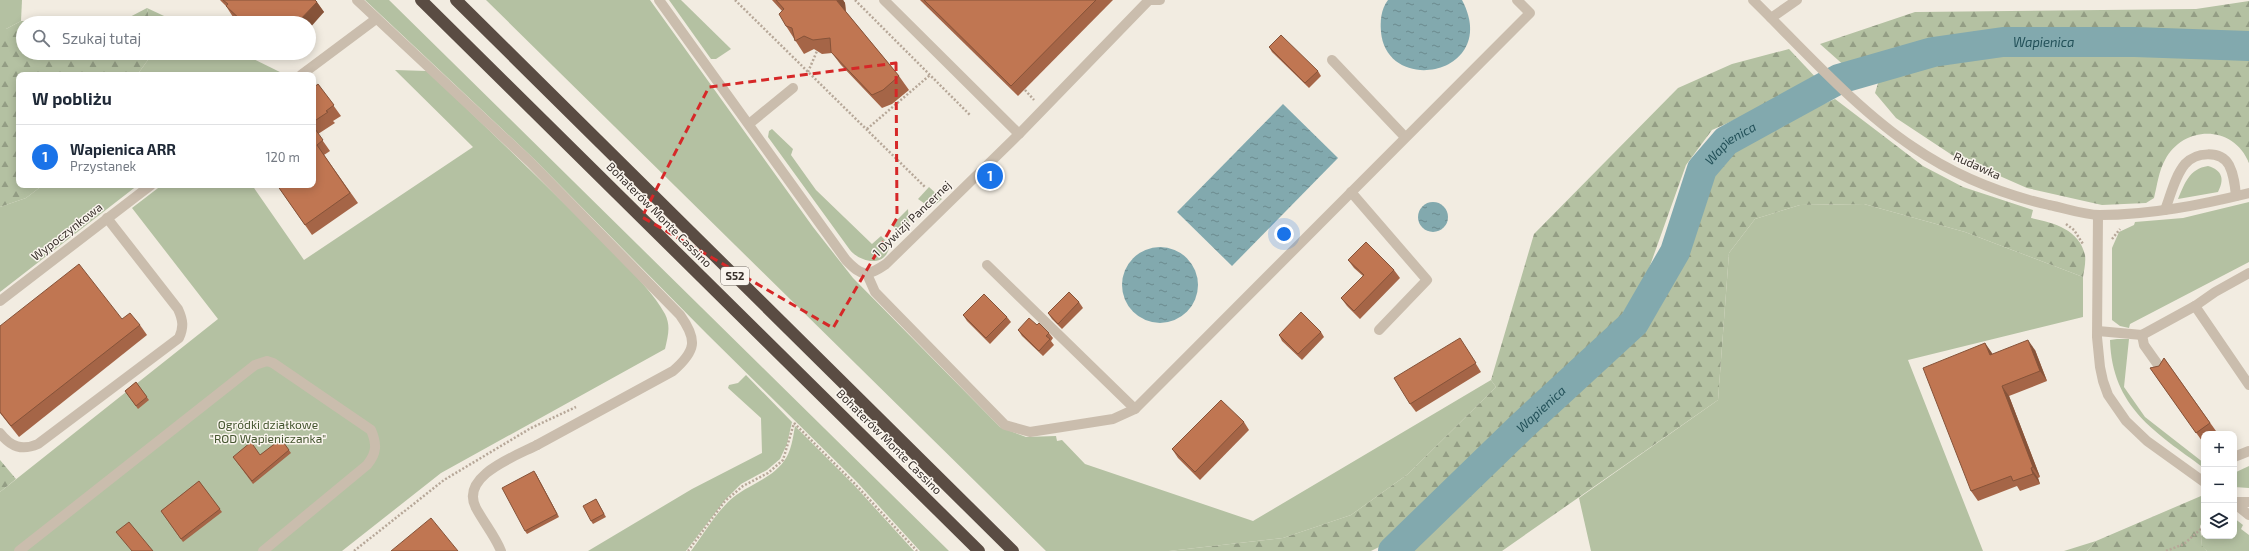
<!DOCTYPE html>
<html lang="pl">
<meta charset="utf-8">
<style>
:root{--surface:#fff;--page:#f6f6f7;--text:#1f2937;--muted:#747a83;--line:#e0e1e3;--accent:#1a73e8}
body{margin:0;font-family:"Exo 2",sans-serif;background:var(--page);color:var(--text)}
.controls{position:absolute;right:12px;bottom:12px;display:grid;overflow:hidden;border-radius:8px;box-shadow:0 2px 10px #0003}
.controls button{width:36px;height:36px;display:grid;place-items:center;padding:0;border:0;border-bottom:1px solid var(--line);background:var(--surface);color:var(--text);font:20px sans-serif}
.you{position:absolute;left:1284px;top:234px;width:14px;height:14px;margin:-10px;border:3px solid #fff;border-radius:50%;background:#1a73e8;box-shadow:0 0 0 6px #1a73e833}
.badge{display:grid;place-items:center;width:26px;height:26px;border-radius:50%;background:var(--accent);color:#fff;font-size:13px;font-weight:700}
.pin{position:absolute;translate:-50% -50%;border:2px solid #fff;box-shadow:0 1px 4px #0006}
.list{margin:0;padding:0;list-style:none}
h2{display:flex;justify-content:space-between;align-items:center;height:52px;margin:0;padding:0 16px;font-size:17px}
h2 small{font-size:13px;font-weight:400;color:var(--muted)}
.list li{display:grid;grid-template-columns:26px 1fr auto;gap:12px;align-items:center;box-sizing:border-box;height:64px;padding:0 16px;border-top:1px solid var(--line)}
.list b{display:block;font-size:15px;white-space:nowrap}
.list p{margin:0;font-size:13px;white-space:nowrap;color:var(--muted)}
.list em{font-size:13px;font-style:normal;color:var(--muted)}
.icon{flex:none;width:22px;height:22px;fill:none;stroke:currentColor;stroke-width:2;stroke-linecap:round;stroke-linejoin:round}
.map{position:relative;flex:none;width:2249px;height:551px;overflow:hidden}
.search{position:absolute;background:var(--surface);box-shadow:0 2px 10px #0003;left:16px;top:16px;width:300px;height:44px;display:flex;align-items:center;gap:10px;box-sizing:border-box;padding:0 14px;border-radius:22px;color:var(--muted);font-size:15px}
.panel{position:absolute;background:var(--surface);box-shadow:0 2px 10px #0003;left:16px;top:72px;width:300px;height:116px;border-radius:8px}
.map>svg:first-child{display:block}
.green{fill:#b4c1a2}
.forest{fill:url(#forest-firs)}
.water{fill:url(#water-ripples)}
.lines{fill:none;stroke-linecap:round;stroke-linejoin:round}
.river{stroke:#82a9ae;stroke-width:30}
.path{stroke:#b6a798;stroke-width:2.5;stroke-dasharray:2 2;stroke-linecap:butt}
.service{stroke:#cabdad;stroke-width:10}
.minor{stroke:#cabdad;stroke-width:10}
.motorway{stroke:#5a4c43;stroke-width:12}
.wall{fill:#a56547}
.shaded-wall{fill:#865339}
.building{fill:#c07652;stroke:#865339}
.marked{fill:none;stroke:#d62828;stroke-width:3;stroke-dasharray:8 5;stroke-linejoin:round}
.labels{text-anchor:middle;stroke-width:3;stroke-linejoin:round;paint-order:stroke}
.shield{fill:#faf5ee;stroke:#736c66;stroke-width:1}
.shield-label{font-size:11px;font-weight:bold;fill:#39312c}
.street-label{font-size:12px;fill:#39312c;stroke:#faf5ee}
.park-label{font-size:12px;fill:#455630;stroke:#faf5ee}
.water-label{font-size:13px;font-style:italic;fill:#235159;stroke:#faf5ee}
</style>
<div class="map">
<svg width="2249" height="551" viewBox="0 0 2249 551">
<defs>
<pattern id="forest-firs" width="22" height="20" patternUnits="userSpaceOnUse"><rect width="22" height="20" fill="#b4c1a2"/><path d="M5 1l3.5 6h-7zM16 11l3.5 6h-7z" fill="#939d84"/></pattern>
<pattern id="water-ripples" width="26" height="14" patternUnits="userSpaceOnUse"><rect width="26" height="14" fill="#82a9ae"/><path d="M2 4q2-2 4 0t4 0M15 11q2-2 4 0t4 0" fill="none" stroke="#6b8a8e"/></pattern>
</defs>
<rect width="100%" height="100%" fill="#f2ece1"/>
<!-- green -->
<g class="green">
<path d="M0,0H22L21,21L6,29H0Z"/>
<path d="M365,0H389L949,551H920L857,482L707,334L534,159Z"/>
<path d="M486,0H650L813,227L853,278L1000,427L1026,437L1056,436L1057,441L1062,440L1085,464L1253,521L1491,380L1496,387L1408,474L1351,515L1283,538L1169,551H1046Z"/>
<path d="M669,0H681L731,49L716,59H711Z"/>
<path d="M147,8L179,23H150Z"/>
<path d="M153,53H241L286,75H137Z"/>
<path d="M395,70L427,71C483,124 538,177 593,232C614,254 651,288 665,314C671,326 668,336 665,349L441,473L342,551H0V492L218,319L132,208L162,185H252L304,260L473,147Z"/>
<path d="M772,129L793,149L791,155L816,190L872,244L881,236L888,243L889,248C884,268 860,262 850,250L768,137L769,131Z"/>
<path d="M2208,166C2222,170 2225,179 2218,192L2178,199C2185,183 2189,169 2208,166Z"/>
<path d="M43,185H138L0,292V207L26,198Z"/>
<path d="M929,187L942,199L936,204L928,206L918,199Z"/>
<path d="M2249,202V262L2130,324L2129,328L2120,326L2112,320V248L2119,232L2134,225L2135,222L2183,218Z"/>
<path d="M1864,204L1965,232L2083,277V317L1908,360L1983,551H1591L1579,498L1718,400L1729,253L1755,219L1800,205Z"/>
<path d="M908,209L909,226L905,232L898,231L892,225Z"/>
<path d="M2117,339H2129L2124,387L2145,417L2204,463V468C2155,432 2112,407 2110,340Z"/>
<path d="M746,375L792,422L787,444L780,459L767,470L741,484L725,500L686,551H588L692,489L762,453L761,418L728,388L729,385L738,383Z"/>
<path d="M795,426L854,485L914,551H691C703,535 714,516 728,502C744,486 771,480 784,461C791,452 793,438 795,426Z"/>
<path d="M2249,466V488L2234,487V473Z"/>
<path d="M2234,518L2243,525L2241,529L2249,535V551H2207L2202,547L2201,536L2204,533V536H2234Z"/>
<path d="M2096,541L2087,551H2064Z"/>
</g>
<!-- forest -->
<g class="forest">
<path d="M2249,1V33L2136,30L1993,32L1947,39L1847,68L1820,44L1915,12L2196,9Z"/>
<path d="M147,8L150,23H23V53H153L137,75H19V185H43L26,198L0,207V29H6L21,21L124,20Z"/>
<path d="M1789,49L1820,82L1712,130L1686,165L1647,274L1621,316L1510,419L1387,543L1371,551H1169L1283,538L1351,515L1408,474L1496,387L1491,380L1534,234L1678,88L1732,64Z"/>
<path d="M2145,52L2249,54V163C2234,125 2184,124 2165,160C2159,170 2157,186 2154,198L2146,203L2102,205L2027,188L1952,155L1896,118L1875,93L1879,80L1952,59L2021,54Z"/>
<path d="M1835,99L1923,166L1963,187L2033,210L2031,218C2054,223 2079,229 2085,255C2086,262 2084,271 2083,277L1965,232L1864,204L1800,205L1755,219L1729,253L1718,400L1502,551H1408L1635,340L1659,309L1680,265L1691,228L1707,188L1729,155L1765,129Z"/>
<path d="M0,460L16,479L0,492Z"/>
<path d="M2201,496L2204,498V519L2200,526L2202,546L2207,551H2087L2096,541Z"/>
</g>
<!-- water -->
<g class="water">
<path d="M1388,0H1462C1501,74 1387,97 1381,32C1380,21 1381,9 1388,0Z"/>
<path d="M1283,104L1338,158L1232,266L1177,212Z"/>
<circle cx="1433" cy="217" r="15"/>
<circle cx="1160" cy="285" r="38"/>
</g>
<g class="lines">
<!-- river -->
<path class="river" id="s1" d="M1393,551L1521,427L1634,323L1675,252L1702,169L1726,141L1839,79L1933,52L2003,42H2135L2249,46"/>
<!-- path -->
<g class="path">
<path d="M735,0L925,187"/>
<path d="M855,0L970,115"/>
<path d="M808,72L817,51"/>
<path d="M1025,90L1034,100"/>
<path d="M867,129L930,75"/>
<path d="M2066,224L2074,230L2083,244"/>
<path d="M2112,239L2120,229"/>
<path d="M794,423L855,484L917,551"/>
<path d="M354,551L444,480L531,428L576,407"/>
<path d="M688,551L725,501L743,486L768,473L783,460L794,423"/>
<path d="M2166,551L2184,544L2204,526"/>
</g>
<!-- service -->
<g class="service">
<path d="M884,0L1019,134"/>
<path d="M1149,0H1160"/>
<path d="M1771,18L1797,0"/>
<path d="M1332,60L1405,137"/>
<path d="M749,124L793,88"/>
<path d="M1351,192L1427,280L1379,330"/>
<path d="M2165,210C2171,194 2175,176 2185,164C2196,152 2220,150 2229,165C2234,175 2235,185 2236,196"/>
<path d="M2098,215L2097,337L2100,367L2103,381L2108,395L2126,421L2147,441L2204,482"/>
<path d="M987,265L1135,409"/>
<path d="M867,274L875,292L1005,425L1030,432L1113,419L1135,409L1530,13L1517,0"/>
<path d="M2195,306L2249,385"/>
<path d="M2098,331L2142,335L2195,306L2215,292L2249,273"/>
<path d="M2142,335L2144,345L2161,369"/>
<path d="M0,433C11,447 22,451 38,444L179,338C184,327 183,320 178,309L107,218"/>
<path d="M2234,457L2249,451"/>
<path d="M2234,502H2249"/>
<path d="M2234,503L2249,515"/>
<path d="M19,551L255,365L267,361L273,363L371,430C377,444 377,453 367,465L263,551"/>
<path d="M501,551C495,536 484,523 476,508C459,476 516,456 537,445"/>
</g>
<!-- minor -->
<g class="minor">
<path d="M357,0L530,162L680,315C698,340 696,351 673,371L537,445"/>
<path d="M659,0L846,260C862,277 867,277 886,264L1019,134L1149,0"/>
<path d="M1753,0C1802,48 1856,109 1913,147C1954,175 2001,194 2049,205C2065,208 2083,215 2100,215C2150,215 2200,205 2249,193"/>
<path d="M301,75L376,19"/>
<path d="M0,301L151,185"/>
</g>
<!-- motorway -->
<g class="motorway">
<path d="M421,0L979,551"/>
<path d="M456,0L1013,551"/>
</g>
</g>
<!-- wall -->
<g class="wall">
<path d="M220,0H315L324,12L309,23H240L233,17L226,6Z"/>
<path d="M772,0H843L845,3L846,12L899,76L909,90L892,104L882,108L841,65L832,53L822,54L814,49L804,54L786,26L782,11Z"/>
<path d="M920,0H1113L1018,96Z"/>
<path d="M1269,47L1318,71L1321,76L1309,88L1272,52Z"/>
<path d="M318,84L341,116L333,121L335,123L318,134L330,151L324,155L358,203L312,235L277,185H313V88Z"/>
<path d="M1348,260L1394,270L1400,278L1360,319L1347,306L1341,298L1363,276L1354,268Z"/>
<path d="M1079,302L1083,308L1062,329L1052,319L1048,313Z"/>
<path d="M963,315L1007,317L1011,322L990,344L967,321Z"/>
<path d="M122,319L140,325L147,335L19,437L0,413V326Z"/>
<path d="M1037,325L1049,333L1053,338L1051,341L1054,345L1043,356L1022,336L1018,330Z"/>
<path d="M1321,332L1324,337L1302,360L1282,341L1279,335Z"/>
<path d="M1985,343L1992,354L2035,350L2047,381L2009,396L2040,477L2038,478L2040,484L2020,491L2017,486L1978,501L1971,491Z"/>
<path d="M1465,346L1481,372L1416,412L1410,404Z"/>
<path d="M2164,358L2216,431L2211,434H2204V439L2202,441L2150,368L2159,366Z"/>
<path d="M136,382L149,400L138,409L125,391Z"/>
<path d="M1244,422L1249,430L1200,480L1178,458L1172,449Z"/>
<path d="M281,439L291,453L253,484L233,457L260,455Z"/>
<path d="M536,474L559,517L527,534L525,531Z"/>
<path d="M199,481L222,512L183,542L161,511Z"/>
<path d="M596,499L606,517L593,524L591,521Z"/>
</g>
<!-- shaded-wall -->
<g class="shaded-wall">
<path d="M837,0H843L845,3L846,15Z"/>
<path d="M317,2L324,12L309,29V23H297Z"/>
<path d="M2028,340L2035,350L2047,381L2040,371Z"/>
<path d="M1985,343L1992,353L1997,365L1990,355Z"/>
<path d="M2002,386L2009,396L2040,477L2033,467Z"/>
<path d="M2031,468L2038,478L2040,484L2033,474Z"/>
<path d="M534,471L536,474L559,517L557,514Z"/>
</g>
<!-- building -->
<g class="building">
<path d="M223,0H315L317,2L297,23H262L261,22L260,23H244L226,6L228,4Z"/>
<path d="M776,0H837V1L899,76L883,90L872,95L831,52L830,38L813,40L804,36L795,41L792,28L786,26L779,14L784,9Z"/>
<path d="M924,0H1096L1011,86Z"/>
<path d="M1281,35L1318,71L1305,83L1269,47Z"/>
<path d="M318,84L334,105L326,111L328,112L313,122V88Z"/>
<path d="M313,126L323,140L317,145L350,193L305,225L277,185H313Z"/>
<path d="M1366,242L1394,270L1354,311L1341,298L1364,275L1348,260Z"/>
<path d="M79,264L122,319L130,313L140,325L11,426L0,412V326Z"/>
<path d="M1069,292L1079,302L1058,324L1048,313Z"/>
<path d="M984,294L1007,317L986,338L963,315Z"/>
<path d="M1301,312L1321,332L1298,354L1279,335Z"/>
<path d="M1029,318L1037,325L1039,323L1049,333L1046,336L1050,339L1039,351L1018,330Z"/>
<path d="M1460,338L1476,363L1410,404L1394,378Z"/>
<path d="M2028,340L2040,371L2002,386L2033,467L2031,468L2033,474L2013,481L2011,476L1971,491L1923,368L1985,343L1990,355Z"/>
<path d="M2164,358L2210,423L2196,433L2150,368L2159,366Z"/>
<path d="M136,382L147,397L136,406L125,391Z"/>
<path d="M1221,400L1244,422L1195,472L1172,449Z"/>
<path d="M281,439L289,450L252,481L233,457L251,442L260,455Z"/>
<path d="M534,471L557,514L525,531L502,488Z"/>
<path d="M199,481L220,509L181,539L161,511Z"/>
<path d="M596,499L604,514L591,521L583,506Z"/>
<path d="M431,518L458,551H391Z"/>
<path d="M129,522L153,551H132L116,532Z"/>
</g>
<!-- marked area -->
<path class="marked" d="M896,63L897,218L833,328L642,217L709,87Z"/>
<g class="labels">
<!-- shield labels -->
<rect class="shield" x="721" y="267" width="28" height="18" rx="3"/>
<g class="shield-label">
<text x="735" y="280">S52</text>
</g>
<!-- street labels -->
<g class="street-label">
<text transform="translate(1977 166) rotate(24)" y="4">Rudawka</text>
<text transform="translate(659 215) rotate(45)" y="4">Bohaterów Monte Cassino</text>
<text transform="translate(912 219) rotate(-44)" y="4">1 Dywizji Pancernej</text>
<text transform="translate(67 232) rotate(-38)" y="4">Wypoczynkowa</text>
<text transform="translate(889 442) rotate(45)" y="4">Bohaterów Monte Cassino</text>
</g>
<!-- park labels -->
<g class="park-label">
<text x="268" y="429">Ogródki działkowe<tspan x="268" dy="14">"ROD Wapieniczanka"</tspan></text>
</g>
<!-- water labels -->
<g class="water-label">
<text dy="5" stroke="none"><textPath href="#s1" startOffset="876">Wapienica</textPath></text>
<text dy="5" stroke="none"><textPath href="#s1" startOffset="540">Wapienica</textPath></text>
<text dy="5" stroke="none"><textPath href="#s1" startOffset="205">Wapienica</textPath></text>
</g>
</g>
</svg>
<div class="controls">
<button>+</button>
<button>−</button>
<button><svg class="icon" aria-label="layers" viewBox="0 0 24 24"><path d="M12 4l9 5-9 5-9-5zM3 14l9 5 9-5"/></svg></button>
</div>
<div class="you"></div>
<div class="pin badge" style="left:990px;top:176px">1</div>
<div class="search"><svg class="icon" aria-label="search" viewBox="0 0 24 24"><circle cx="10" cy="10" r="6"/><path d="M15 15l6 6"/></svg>Szukaj tutaj</div>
<section class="panel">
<h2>W pobliżu<small></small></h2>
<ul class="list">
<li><span class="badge">1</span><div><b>Wapienica ARR</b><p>Przystanek</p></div><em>120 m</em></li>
</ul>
</section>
</div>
